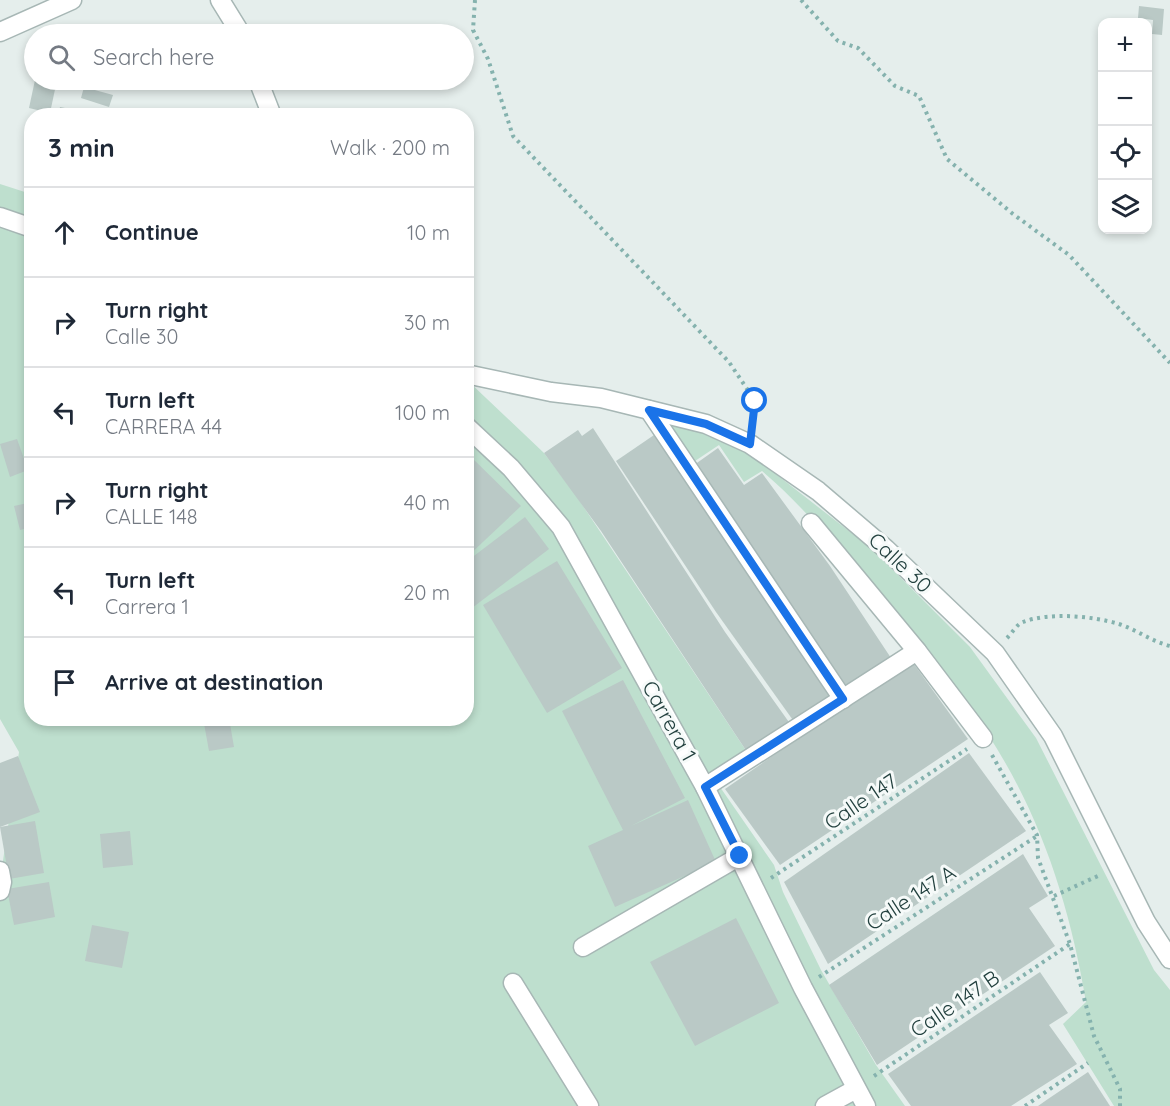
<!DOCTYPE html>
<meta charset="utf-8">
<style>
:root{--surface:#fff;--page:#f2f2f3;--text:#1f2937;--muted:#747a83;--line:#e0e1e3}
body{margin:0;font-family:Quicksand,sans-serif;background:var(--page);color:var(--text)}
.controls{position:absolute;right:18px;top:18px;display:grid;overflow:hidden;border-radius:12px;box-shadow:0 3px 9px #0003}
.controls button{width:54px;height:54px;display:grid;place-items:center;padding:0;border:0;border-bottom:2px solid var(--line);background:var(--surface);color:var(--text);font:30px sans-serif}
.stop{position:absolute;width:18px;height:18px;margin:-14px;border:4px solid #1a73e8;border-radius:50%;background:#fff}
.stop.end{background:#1a73e8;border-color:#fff;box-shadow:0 2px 6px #0008}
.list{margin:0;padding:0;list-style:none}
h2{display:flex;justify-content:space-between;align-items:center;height:78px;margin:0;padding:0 24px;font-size:26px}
h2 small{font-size:20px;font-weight:400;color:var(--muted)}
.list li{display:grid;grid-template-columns:39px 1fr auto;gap:18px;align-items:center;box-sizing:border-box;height:90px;padding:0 24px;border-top:2px solid var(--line)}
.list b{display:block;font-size:22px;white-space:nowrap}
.list p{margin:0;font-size:20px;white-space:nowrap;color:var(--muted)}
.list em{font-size:20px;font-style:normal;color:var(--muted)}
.icon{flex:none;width:33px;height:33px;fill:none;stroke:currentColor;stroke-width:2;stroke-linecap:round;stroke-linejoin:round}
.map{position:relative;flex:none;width:1170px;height:1106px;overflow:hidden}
.search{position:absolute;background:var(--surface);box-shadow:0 3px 9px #0003;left:24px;top:24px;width:450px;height:66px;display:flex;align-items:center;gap:15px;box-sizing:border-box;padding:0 21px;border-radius:33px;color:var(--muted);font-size:22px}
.panel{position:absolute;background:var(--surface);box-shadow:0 3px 9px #0003;left:24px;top:108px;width:450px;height:618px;border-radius:24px}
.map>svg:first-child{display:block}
.green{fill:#bedfce}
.building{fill:#bac9c6}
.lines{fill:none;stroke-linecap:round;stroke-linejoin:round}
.minor-casing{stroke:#a7b7b5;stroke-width:21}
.tertiary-casing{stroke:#a7b7b5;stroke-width:21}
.path{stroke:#85b2ae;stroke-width:4;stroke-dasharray:3 4.5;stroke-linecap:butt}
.minor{stroke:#fff;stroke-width:18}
.tertiary{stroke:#fff;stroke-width:18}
.route{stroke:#1a73e8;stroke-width:8}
.labels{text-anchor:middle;stroke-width:6;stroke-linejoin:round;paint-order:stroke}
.street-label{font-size:21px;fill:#23413f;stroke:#f6faf9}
</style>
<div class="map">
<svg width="1170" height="1106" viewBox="0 0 1170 1106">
<rect width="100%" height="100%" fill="#e5eeec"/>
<!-- green -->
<g class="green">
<path d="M0,184L31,194L32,718H466L467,380L544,453L575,494L755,764L720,787L774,865L783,892L821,970L876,1065L905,1106H0V881L19,752L0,719Z"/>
<path d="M658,416L703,428L745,450L872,549L970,647L1036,738L1154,970L1170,990V1106H1114L1063,1024L1086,1002C1070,907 1042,818 989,736C961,691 916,642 882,601C843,556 808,510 762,471L744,482L719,445L692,463Z"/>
</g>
<!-- building -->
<g class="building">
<path d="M1139,6L1164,9L1162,35L1152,34L1153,20L1138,18Z"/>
<path d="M35,80H57L50,113L29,108Z"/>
<path d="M84,87L113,95L109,107L81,98Z"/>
<path d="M60,107L80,111L79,116H58Z"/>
<path d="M593,428L725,632L791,725L749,755L601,531L544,453L578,430L582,436Z"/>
<path d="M657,433L835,697L795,723L716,612L616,461Z"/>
<path d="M17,439L28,470L10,477L0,444Z"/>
<path d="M718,448L744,485L762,473L830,566L891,658L844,690L694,465Z"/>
<path d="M466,452L521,506L466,558Z"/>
<path d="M32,502V527L20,530L14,506Z"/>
<path d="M525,517L549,549L472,608L466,600V562Z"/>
<path d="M557,561L622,668L547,713L483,605Z"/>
<path d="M911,660L968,739L780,865L725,789Z"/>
<path d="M623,680L685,798L631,826L688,800L716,862L615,907L588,846L623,830L562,711Z"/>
<path d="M203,718H229L234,747L209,751Z"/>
<path d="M969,753L1026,831L828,964L784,882Z"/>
<path d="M18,756L40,812L0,827V763Z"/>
<path d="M35,821L44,873L9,879L0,827Z"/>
<path d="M130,831L133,865L103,868L100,834Z"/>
<path d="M1023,854L1048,896L1029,908L1055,946L877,1065L829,985Z"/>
<path d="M49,882L55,917L14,925L7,889Z"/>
<path d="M736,918L779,1003L695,1046L650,962Z"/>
<path d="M92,925L129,932L122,968L85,961Z"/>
<path d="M1040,972L1068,1013L1049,1025L1077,1064L1011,1106H911L888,1074Z"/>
<path d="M1088,1072L1110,1106H1038L1048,1099Z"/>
</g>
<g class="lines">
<defs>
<g id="minor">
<path d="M0,217L32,228"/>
<path d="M649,410L843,699"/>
<path d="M466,426L511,468L561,527L705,787L803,988L866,1106"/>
<path d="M811,523L917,651L983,738"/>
<path d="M705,787L917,651"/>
<path d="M0,871L2,882L0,891"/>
<path d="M583,947L740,856"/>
<path d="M513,983L589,1106"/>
<path d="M825,1106L856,1089"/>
</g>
<g id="tertiary">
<path d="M220,0L241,34"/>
<path d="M0,32L72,0"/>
<path d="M258,80L272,116"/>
<path d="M466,374L551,392L601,398L706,424L750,444L818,491L886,549L995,653L1053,736L1146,922L1170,959"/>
</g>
</defs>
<!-- minor casing -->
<use href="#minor" class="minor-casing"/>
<!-- tertiary casing -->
<use href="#tertiary" class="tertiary-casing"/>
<!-- path -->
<g class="path">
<path d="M475,0L473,30L488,59L513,136L729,362L755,401L753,422"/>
<path d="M801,0L838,41L858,48L895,86L919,96L947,159L1013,214L1069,255L1170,363"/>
<path d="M1007,638C1012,633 1017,624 1023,622C1049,612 1093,616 1119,624C1137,630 1151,641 1170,646"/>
<path d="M992,755L1037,835L1038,858L1070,944L1094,1036L1120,1089V1106"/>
<path d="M771,878L967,749"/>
<path d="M1054,896L1100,875"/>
<path d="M819,977L1037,836"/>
<path d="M874,1076L1070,944"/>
<path d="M1025,1106L1088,1063"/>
</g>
<!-- minor -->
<use href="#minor" class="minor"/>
<!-- tertiary -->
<use href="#tertiary" class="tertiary"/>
</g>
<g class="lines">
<!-- route -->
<path class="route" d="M740,856L705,787L843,699L649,410L706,424L750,444L755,401"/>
</g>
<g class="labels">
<!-- street labels -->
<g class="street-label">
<text transform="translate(900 563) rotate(43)" y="7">Calle 30</text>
<text transform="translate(669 721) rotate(61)" y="7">Carrera 1</text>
<text transform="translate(861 802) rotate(-34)" y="7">Calle 147</text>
<text transform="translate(911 898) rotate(-33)" y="7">Calle 147 A</text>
<text transform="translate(955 1004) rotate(-34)" y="7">Calle 147 B</text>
</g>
</g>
</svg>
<div class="controls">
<button>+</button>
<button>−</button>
<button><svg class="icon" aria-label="locate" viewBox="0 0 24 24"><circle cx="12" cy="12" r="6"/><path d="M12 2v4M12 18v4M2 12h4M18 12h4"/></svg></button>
<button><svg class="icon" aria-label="layers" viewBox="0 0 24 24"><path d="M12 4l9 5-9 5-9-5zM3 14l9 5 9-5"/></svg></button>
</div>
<div class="stop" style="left:755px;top:401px"></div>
<div class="stop end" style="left:740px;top:856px"></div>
<div class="search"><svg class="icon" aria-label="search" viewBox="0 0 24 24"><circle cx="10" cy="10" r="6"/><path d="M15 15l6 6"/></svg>Search here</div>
<section class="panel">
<h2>3 min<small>Walk · 200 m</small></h2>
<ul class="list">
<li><svg class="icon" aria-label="ahead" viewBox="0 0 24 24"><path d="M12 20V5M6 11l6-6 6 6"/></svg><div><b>Continue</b></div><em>10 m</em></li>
<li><svg class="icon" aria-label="right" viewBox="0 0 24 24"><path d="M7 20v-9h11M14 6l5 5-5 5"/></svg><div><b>Turn right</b><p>Calle 30</p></div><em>30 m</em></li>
<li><svg class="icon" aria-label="left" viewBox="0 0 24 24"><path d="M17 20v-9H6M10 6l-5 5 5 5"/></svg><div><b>Turn left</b><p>CARRERA 44</p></div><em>100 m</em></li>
<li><svg class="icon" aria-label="right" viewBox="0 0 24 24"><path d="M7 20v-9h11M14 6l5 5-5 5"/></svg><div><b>Turn right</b><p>CALLE 148</p></div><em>40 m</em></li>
<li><svg class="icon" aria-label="left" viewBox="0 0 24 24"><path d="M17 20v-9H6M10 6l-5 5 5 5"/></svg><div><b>Turn left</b><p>Carrera 1</p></div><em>20 m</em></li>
<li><svg class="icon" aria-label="arrive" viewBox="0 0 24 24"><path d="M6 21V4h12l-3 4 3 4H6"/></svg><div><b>Arrive at destination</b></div></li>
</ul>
</section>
</div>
